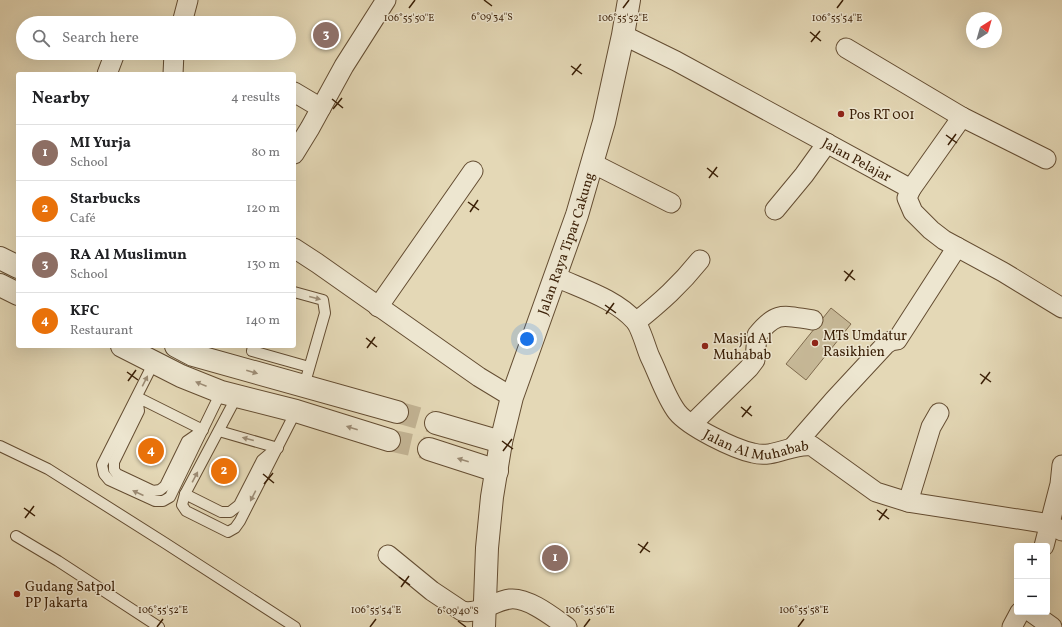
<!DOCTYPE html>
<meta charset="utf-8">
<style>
:root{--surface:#fff;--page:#f2f2f2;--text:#202124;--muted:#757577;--line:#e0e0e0;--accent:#7c3aed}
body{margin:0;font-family:Vollkorn,serif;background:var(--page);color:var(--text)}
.controls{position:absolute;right:12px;bottom:12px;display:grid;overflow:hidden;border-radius:4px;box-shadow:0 4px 16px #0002}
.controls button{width:36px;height:36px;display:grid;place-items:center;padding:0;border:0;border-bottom:1px solid var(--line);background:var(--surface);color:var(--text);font:20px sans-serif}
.compass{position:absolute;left:966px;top:12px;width:36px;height:36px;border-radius:50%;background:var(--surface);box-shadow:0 4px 16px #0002;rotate:37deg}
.you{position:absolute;left:527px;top:339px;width:14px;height:14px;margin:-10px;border:3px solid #fff;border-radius:50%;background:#1a73e8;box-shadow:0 0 0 6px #1a73e833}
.badge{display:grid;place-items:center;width:26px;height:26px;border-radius:50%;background:var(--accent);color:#fff;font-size:13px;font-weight:700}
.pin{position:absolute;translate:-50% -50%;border:2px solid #fff;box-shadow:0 1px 4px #0006}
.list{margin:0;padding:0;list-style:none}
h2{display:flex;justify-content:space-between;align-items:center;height:52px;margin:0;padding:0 16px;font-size:17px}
h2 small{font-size:13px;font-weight:400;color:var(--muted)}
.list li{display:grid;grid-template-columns:26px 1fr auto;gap:12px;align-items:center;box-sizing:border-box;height:56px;padding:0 16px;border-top:1px solid var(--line)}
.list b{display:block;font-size:15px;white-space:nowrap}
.list p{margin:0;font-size:13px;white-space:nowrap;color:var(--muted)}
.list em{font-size:13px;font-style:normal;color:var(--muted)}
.icon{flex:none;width:22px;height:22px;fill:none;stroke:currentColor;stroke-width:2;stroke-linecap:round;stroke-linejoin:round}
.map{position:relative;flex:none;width:1062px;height:627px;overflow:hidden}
.search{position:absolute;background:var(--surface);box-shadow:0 4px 16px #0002;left:16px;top:16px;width:280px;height:44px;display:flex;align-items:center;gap:10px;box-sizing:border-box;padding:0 14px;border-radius:22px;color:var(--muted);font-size:15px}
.panel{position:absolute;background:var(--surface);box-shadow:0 4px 16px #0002;left:16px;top:72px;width:280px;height:276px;border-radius:4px}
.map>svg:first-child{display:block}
.green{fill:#c7b998;stroke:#806c4f}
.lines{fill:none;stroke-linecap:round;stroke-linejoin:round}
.tertiary-tunnel{stroke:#c2b393;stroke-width:22;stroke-dasharray:22 11;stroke-linecap:butt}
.service-casing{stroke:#644d32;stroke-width:12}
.minor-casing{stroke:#644d32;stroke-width:21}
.tertiary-casing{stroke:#644d32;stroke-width:24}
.service{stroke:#ede6d0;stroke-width:10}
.minor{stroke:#ede6d0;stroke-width:19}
.tertiary{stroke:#ede6d0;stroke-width:22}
.oneway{fill:#9c8c75}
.ticks{fill:none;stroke:#3a1f06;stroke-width:1.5}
.poi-dot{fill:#8f2418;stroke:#ede6d0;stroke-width:1.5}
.labels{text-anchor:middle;stroke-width:3;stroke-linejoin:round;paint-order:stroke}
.poi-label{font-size:14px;fill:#3a1f06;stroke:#ede6d0;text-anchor:start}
.street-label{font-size:14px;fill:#3a1f06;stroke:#ede6d0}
.ticks-label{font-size:10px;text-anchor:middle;fill:#3a1f06;stroke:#ede6d0;stroke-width:3;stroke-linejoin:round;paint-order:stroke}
</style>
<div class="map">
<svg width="1062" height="627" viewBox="0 0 1062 627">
<rect width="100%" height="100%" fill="#e4d8b6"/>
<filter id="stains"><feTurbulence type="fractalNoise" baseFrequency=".005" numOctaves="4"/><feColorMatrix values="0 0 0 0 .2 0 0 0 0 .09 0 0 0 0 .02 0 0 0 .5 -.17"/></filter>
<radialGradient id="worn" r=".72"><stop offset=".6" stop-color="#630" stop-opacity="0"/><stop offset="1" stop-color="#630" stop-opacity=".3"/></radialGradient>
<!-- green -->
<path class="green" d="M831,308L851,324L806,380L786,364Z"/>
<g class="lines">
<!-- tertiary-tunnel -->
<g class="tertiary-tunnel">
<path d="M397,412L436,423"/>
<path d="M389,440L429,449"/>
</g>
<defs>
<g id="service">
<path d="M294,292L323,300L325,313L304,386"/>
<path d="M253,346L252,351L309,367"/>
<path d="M154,362L102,465L104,474L109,480L155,501H163L170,497L221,392"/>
<path d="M237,396L185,494L182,505L186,511L228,532L235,528L240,521L296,411"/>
<path d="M137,397L203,430L187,441L165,486L160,490L153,491L117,474L114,470V462L139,411Z"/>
<path d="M219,431L278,448"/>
<path d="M0,446L48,469L165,543L295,627"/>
<path d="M185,494L221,512H230L239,505L262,460L275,449"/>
<path d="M16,536L58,561L159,627"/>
</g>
<g id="minor">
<path d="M182,23L188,0"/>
<path id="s1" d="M623,35L676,61L911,189"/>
<path d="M846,48L962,117L911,189L907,198L913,212L931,230L944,240L1003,272L1062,308"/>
<path d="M107,74L115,53"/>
<path d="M173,74L174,53"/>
<path d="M294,92L321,108"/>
<path d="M962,117L1046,159"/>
<path d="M294,154L310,128L344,66L386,0"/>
<path d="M592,163L671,203"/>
<path d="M775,210L804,175L827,143"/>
<path d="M294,248L317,263L479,377L512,397"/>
<path id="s2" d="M556,277C582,289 616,299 635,321C641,328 646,348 650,357C658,373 666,398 677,412C689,427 734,449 753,453C774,459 792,443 812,446L876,492L908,502L1050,524L1062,531"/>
<path d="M378,307L473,171"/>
<path d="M636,322C661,302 680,285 700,260"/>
<path d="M692,424L749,368L755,360L757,335C777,310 784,316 813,320"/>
<path d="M793,447L834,400L886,344L891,341L897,340L957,247"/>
<path d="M908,502L931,427L939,413"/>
<path d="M1044,546L1060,484L1062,465"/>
<path d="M388,555L432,591L462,611C478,615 494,601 510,599C528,597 553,617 567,627"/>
<path d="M1031,612L1052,627"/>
<path d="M1012,627L1020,612"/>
</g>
<g id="tertiary">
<path d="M0,258L18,267"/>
<path d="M0,285L18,294"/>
<path d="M122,346L181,376L221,392L296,411L389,440"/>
<path d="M176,346L193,355L397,412"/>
<path d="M436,423L501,442"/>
<path d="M429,449L497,471"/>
<path id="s3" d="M484,627L487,548L492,497L501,442L512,397L577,215L604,122L623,35L629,0"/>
</g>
</defs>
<!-- service casing -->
<use href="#service" class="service-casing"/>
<!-- minor casing -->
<use href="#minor" class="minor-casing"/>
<!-- tertiary casing -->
<use href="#tertiary" class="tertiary-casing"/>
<!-- service -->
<use href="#service" class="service"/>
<!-- minor -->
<use href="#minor" class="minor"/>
<!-- tertiary -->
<use href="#tertiary" class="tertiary"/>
</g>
<!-- one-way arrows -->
<defs><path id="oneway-solid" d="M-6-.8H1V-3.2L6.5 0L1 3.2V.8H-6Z"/></defs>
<g class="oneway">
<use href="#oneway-solid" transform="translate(315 298) rotate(14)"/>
<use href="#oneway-solid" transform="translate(252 372) rotate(16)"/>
<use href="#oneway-solid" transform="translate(145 381) rotate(-63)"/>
<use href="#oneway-solid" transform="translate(201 384) rotate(-158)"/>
<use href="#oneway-solid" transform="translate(352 428) rotate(-163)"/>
<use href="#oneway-solid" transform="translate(248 439) rotate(-165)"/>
<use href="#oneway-solid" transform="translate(463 460) rotate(-163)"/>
<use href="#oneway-solid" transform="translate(195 477) rotate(-62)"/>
<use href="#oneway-solid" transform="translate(138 493) rotate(-156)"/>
<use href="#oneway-solid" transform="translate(253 496) rotate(117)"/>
</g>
<!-- ticks -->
<path class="ticks" d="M484,0L492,6M409,8L415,0M623,8L629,0M837,8L843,0M810,32L821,41M811,42L820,31M571,66L582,74M572,75L581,64M332,99L343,108M333,109L342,98M946,135L957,143M948,145L956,134M707,168L718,177M709,178L717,167M468,202L479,210M470,212L478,200M844,271L855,280M845,281L853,270M605,305L616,313M606,314L614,303M366,338L377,347M367,348L375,337M127,372L138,380M980,374L991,382M128,381L136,370M981,384L990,372M741,407L752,416M742,417L751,406M502,441L513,449M503,451L512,439M263,474L274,483M264,484L273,473M24,508L35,516M877,510L889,519M25,518L34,506M879,520L887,509M638,544L650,552M640,553L648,542M399,577L410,585M401,587L409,576M458,621L466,627M157,627L163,619M370,627L376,619M584,627L590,619M798,627L804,619"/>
<!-- markers -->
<g class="poi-dot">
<circle cx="841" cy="114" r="4"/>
<circle cx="815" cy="343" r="4"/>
<circle cx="705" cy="346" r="4"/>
<circle cx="17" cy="594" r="4"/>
</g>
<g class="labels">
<!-- poi labels -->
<g class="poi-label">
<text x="849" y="119">Pos RT 001</text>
<text x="823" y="340">MTs Umdatur<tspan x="823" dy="16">Rasikhien</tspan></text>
<text x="713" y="343">Masjid Al<tspan x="713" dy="16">Muhabab</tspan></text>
<text x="25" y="591">Gudang Satpol<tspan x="25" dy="16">PP Jakarta</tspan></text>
</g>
<!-- street labels -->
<g class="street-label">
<text dy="5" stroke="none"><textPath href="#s1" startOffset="265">Jalan Pelajar</textPath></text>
<text dy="5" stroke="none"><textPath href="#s3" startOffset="395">Jalan Raya Tipar Cakung</textPath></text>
<text dy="5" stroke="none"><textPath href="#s2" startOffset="281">Jalan Al Muhabab</textPath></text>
</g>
</g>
<g class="ticks-label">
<text x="492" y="20">6°09'34"S</text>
<text x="409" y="21">106°55'50"E</text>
<text x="623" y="21">106°55'52"E</text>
<text x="837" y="21">106°55'54"E</text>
<text x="163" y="613">106°55'52"E</text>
<text x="376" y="613">106°55'54"E</text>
<text x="590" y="613">106°55'56"E</text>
<text x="804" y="613">106°55'58"E</text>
<text x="458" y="614">6°09'40"S</text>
</g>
<rect width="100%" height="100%" filter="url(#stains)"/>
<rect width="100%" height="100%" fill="url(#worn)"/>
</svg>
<div class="controls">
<button>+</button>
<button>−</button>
</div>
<svg class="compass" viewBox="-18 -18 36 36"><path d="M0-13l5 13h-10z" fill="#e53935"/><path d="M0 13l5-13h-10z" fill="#757577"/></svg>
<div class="you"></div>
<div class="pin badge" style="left:555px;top:558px;background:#8d6e63">1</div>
<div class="pin badge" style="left:224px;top:471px;background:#e8710a">2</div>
<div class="pin badge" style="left:326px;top:35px;background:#8d6e63">3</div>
<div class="pin badge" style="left:151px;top:451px;background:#e8710a">4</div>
<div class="search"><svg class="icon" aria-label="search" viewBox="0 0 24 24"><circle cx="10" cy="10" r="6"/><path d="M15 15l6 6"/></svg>Search here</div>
<section class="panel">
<h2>Nearby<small>4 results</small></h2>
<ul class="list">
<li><span class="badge" style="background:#8d6e63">1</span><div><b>MI Yurja</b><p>School</p></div><em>80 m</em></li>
<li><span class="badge" style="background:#e8710a">2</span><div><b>Starbucks</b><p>Café</p></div><em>120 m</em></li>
<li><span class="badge" style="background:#8d6e63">3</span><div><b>RA Al Muslimun</b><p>School</p></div><em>130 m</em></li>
<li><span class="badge" style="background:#e8710a">4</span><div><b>KFC</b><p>Restaurant</p></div><em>140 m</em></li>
</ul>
</section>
</div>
